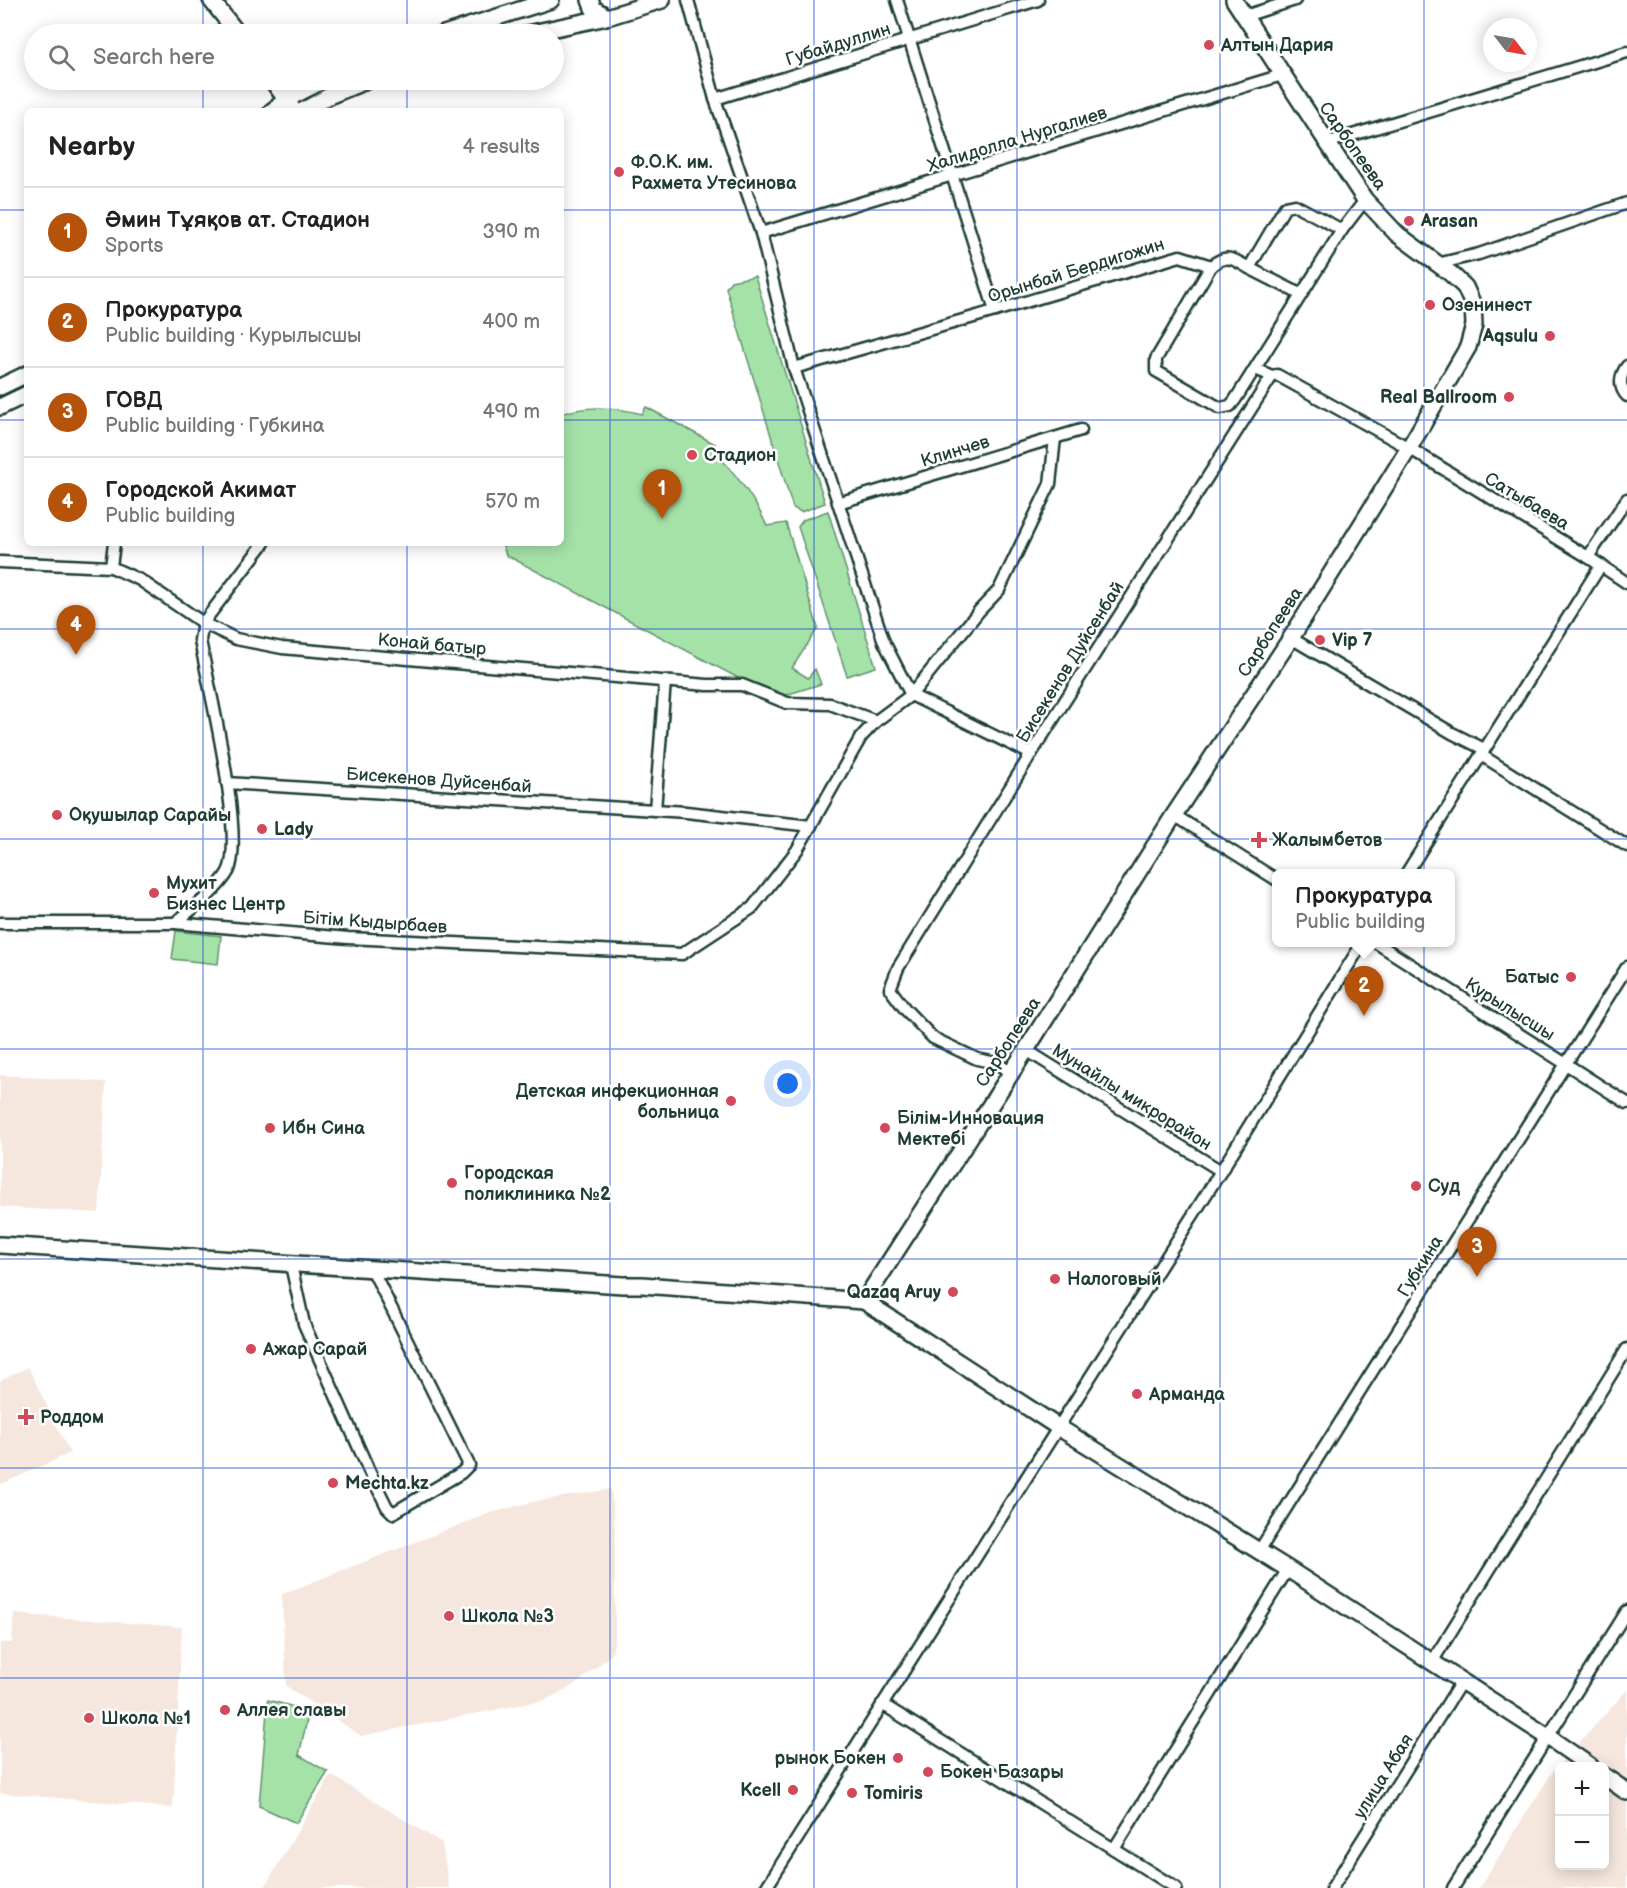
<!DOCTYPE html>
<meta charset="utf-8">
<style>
:root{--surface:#fff;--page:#f6f6f6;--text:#222;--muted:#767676;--line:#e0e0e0;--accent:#b45309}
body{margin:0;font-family:"Balsamiq Sans",sans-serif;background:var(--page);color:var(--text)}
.controls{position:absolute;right:18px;bottom:18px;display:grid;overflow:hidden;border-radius:9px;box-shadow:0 3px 15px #0003}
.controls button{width:54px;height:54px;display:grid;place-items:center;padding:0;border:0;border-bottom:2px solid var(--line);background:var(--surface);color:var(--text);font:30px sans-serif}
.compass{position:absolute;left:1483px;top:18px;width:54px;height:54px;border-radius:50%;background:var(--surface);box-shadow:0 3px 15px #0003;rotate:121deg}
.you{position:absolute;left:788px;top:1084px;width:21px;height:21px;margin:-15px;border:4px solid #fff;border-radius:50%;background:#1a73e8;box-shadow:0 0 0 9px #1a73e833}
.badge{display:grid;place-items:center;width:39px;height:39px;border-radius:50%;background:var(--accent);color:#fff;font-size:20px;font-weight:700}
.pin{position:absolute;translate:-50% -50px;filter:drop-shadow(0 2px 3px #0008)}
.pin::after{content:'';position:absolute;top:32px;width:21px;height:18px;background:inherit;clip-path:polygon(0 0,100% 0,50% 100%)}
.popup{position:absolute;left:1272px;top:869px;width:183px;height:78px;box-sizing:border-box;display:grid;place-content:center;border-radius:9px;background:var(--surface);filter:drop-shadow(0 2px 4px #0005);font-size:20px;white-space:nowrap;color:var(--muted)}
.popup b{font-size:22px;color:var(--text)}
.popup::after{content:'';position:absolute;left:50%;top:100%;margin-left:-12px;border:12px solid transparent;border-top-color:var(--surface)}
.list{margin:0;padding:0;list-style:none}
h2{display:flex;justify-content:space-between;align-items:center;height:78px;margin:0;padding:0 24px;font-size:26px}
h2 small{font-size:20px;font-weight:400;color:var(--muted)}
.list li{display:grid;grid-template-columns:39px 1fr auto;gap:18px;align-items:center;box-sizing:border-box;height:90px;padding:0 24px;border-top:2px solid var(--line)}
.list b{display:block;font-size:22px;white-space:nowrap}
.list p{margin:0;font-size:20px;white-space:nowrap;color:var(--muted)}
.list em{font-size:20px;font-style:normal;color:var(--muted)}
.icon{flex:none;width:33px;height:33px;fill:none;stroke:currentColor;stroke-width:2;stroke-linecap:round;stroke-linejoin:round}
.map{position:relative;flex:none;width:1627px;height:1888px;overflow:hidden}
.search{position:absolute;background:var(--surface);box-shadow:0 3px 15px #0003;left:24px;top:24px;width:540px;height:66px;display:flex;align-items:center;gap:15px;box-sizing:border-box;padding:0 21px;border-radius:33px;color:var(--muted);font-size:22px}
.panel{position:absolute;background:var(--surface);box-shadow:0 3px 15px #0003;left:24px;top:108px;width:540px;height:438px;border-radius:9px}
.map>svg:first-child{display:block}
.built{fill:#f5e7dd;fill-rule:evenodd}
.green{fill:#a5e2a8;stroke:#62906e;stroke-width:1.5}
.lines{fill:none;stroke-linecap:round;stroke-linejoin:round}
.street-casing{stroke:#1f3d34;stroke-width:15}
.secondary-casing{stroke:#1f3d34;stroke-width:20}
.street{stroke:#fff;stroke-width:10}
.secondary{stroke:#fff;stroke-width:15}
.grid{fill:none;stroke:#1d4ed8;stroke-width:1.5;stroke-opacity:0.55}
.poi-dot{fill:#d1495b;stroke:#fff;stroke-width:2}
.labels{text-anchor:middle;stroke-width:5;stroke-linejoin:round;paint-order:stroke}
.street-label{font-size:18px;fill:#1f3d34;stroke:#fff}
.poi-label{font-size:18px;font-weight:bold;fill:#1f3d34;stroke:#fff;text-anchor:start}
</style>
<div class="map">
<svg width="1627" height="1888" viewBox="0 0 1627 1888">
<rect width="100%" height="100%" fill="#fff"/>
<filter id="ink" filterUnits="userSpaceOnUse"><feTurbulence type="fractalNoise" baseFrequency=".0167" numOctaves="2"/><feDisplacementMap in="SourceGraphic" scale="12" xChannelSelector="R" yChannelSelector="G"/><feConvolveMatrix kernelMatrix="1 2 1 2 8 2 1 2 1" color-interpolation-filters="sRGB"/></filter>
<g filter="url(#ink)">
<!-- built -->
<g class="built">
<path d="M0,1075L106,1082L99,1213L0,1207Z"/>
<path d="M28,1367L70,1453L0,1485V1381Z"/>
<path d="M611,1489L615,1527V1637L612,1654L575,1685L545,1700L361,1736L286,1686L282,1594L490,1513L532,1502Z"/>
<path d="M14,1614L182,1627L173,1808L0,1793V1643H12Z"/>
<path d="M1627,1690V1888H1479L1551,1774ZM1560,1766H1604V1866H1560Z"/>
<path d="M331,1775L442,1843L449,1888H264Z"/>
</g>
<!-- green -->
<g class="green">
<path d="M755,276L825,503L801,512L793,508L726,288L731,281Z"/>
<path d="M646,407L715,444L713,451C733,469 756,501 767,526L786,523L818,628L792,668L808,678L815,669L821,684L776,698L506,555L502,543H561V414C587,405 615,407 642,414Z"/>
<path d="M828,511L876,667L847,676L798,527L803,520Z"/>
<path d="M176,931L221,936L218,964L172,959Z"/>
<path d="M268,1700L309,1711L299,1755L328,1772L296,1823L259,1806Z"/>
</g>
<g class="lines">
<defs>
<g id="street">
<path d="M688,0L715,99L761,233L794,368L884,642L911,695L1031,754"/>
<path d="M897,0L995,311"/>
<path d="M1245,16L1295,0"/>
<path d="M715,99L1038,0"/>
<path d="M1326,143L1627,52"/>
<path d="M761,233L1282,75"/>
<path d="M1437,264L1479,254L1627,203"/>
<path d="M1211,266C1227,253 1233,259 1249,268L1285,207L1295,205L1342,230"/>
<path d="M1249,268L1300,294"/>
<path d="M1627,366C1620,375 1618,387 1627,396"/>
<path d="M794,368L995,311L1180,256L1211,266L1156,359V371L1220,408L1230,406L1235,400L1342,230L1365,200"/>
<path d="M1255,369L1272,376L1277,375L1409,448L1588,557L1627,583"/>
<path d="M838,503L1081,430"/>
<path d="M1588,557L1627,499"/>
<path d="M0,562L111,567L140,580L203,623L236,639L282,648L707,685H742L787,703L830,704L876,721"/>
<path d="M111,567L114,543"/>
<path d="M1291,638L1452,733L1484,749"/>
<path d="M1481,755L1627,846"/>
<path d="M227,783L686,812L811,826"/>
<path d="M655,810L665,681"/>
<path d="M1174,815L1277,880"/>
<path d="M1406,874L1601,565"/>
<path d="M0,923H175L348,938L682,954L752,908L797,850L861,737L876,721L911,695L979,611L999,590L1050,484L1055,438"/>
<path d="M175,923C193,908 216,892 228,872C246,838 208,684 200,640L203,623L264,543"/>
<path d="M1375,942L1627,1103"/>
<path d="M1026,1050L1221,1171"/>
<path d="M1011,1072L996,1063L977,1059L933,1038L905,1009L890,989L898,968L1031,754L1272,376"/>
<path d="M291,1265L304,1324L370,1473L387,1507L393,1513L461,1473L469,1465L372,1269"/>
<path d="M1259,1551L1627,967"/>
<path d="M1432,1662L1627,1349"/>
<path d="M882,1704L1176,1888"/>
<path d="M1114,1849L1288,1569"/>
<path d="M766,1888L1221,1171L1363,942"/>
<path d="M1332,1888L1461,1682"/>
<path d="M1453,1888L1627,1611"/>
</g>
<g id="secondary">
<path d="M211,0L238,34"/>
<path d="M590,0L593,8L607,17"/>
<path d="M444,34L551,0"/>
<path d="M527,34L607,17L662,0"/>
<path d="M272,80L291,106"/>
<path d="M272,111L287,99L324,80"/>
<path d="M302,111L331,95L368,80"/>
<path d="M0,387L27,374"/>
<path d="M0,407L27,394"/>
<path d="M0,1245L623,1285H642L864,1301L1058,1427L1288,1569L1548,1737L1590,1766"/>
<path d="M864,1301L1026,1050L1174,815L1291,638L1409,448L1468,347L1474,325L1473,305L1465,287L1450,273L1397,234L1365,200L1234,0"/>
<path d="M1604,1776L1627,1792"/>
</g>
</defs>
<!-- street casing -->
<use href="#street" class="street-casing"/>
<!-- secondary casing -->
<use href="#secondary" class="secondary-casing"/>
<!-- street -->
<use href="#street" class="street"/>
<!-- secondary -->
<use href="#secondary" class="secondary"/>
</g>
</g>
<!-- grid -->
<path class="grid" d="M203,0V34M407,0V34M610,0V1888M814,0V1888M1017,0V1888M1220,0V1888M1424,0V1888M203,80V111M407,80V111M0,210H27M561,210H1627M0,420H27M561,420H1627M203,543V1888M407,543V1888M0,629H1627M0,839H1627M0,1049H1627M0,1259H1627M0,1468H1627M0,1678H1627"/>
<!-- markers -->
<g class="poi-dot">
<circle cx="1209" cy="45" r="6"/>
<circle cx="619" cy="172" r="6"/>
<circle cx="1409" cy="221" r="6"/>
<circle cx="1430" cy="305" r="6"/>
<circle cx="1550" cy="336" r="6"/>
<circle cx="1509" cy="397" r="6"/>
<circle cx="692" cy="455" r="6"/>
<circle cx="1320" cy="640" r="6"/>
<circle cx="57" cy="815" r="6"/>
<circle cx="262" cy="829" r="6"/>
<path d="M1256 831h6v6h6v6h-6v6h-6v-6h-6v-6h6z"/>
<circle cx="154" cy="893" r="6"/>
<circle cx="1571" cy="977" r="6"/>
<circle cx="731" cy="1101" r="6"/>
<circle cx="270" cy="1128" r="6"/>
<circle cx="885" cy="1128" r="6"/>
<circle cx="452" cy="1183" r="6"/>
<circle cx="1416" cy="1186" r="6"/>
<circle cx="1055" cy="1279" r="6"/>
<circle cx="953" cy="1292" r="6"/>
<circle cx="251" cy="1349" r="6"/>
<circle cx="1137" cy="1394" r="6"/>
<path d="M23 1408h6v6h6v6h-6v6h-6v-6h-6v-6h6z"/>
<circle cx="333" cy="1483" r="6"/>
<circle cx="449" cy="1616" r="6"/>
<circle cx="225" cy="1710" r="6"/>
<circle cx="89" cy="1718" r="6"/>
<circle cx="898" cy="1758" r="6"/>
<circle cx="928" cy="1772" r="6"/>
<circle cx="793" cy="1790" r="6"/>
<circle cx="852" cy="1793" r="6"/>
</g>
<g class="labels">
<!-- street labels -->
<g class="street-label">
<text transform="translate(838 44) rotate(-17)" y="6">Губайдуллин</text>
<text transform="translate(1017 139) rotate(-17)" y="6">Халидолла Нургалиев</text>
<text transform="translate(1353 146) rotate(55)" y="6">Сарбопеева</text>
<text transform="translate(1076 270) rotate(-17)" y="6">Орынбай Бердигожин</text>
<text transform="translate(955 451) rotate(-17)" y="6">Клинчев</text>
<text transform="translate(1527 501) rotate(31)" y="6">Сатыбаева</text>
<text transform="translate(1270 632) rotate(-57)" y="6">Сарбопеева</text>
<text transform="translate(432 644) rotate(5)" y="6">Конай батыр</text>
<text transform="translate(1070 662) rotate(-58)" y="6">Бисекенов Дуйсенбай</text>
<text transform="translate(439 780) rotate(4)" y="6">Бисекенов Дуйсенбай</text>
<text transform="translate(375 922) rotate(4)" y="6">Бiтiм Кыдырбаев</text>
<text transform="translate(1510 1009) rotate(32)" y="6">Курылысшы</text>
<text transform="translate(1008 1042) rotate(-57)" y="6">Сарбопеева</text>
<text transform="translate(1132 1097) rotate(32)" y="6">Мунайлы микрорайон</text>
<text transform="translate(1420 1266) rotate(-58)" y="6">Губкина</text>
<text transform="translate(1383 1776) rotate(-58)" y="6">улица Абая</text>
</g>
<!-- poi labels -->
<g class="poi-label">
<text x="1221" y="51">Алтын Дария</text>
<text x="631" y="168">Ф.О.К. им.<tspan x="631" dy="21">Рахмета Утесинова</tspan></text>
<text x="1421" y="227">Arasan</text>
<text x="1442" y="311">Озенинест</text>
<text x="1538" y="342" text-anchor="end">Aqsulu</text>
<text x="1497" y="403" text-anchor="end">Real Ballroom</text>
<text x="704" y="461">Стадион</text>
<text x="1332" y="646">Vip 7</text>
<text x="69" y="821">Оқушылар Сарайы</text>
<text x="274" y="835">Lady</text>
<text x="1272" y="846">Жалымбетов</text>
<text x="166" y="889">Мухит<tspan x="166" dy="21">Бизнес Центр</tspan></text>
<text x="1559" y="983" text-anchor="end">Батыс</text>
<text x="719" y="1097" text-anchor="end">Детская инфекционная<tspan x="719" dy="21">больница</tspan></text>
<text x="897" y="1124">Білім-Инновация<tspan x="897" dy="21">Мектебі</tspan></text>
<text x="282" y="1134">Ибн Сина</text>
<text x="464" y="1179">Городская<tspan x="464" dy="21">поликлиника №2</tspan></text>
<text x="1428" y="1192">Суд</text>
<text x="1067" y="1285">Налоговый</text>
<text x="941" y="1298" text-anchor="end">Qazaq Aruy</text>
<text x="263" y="1355">Ажар Сарай</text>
<text x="1149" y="1400">Арманда</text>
<text x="40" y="1423">Роддом</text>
<text x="345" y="1489">Mechta.kz</text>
<text x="461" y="1622">Школа №3</text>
<text x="237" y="1716">Аллея славы</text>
<text x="101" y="1724">Школа №1</text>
<text x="886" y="1764" text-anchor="end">рынок Бокен</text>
<text x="940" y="1778">Бокен Базары</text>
<text x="781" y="1796" text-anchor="end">Kcell</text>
<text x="864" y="1799">Tomiris</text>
</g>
</g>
</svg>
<div class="controls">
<button>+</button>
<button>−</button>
</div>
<svg class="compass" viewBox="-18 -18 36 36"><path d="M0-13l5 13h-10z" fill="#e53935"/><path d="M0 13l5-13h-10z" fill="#767676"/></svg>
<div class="you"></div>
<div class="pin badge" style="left:662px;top:519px">1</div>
<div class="pin badge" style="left:1364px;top:1016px">2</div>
<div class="popup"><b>Прокуратура</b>Public building</div>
<div class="pin badge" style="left:1477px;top:1277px">3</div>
<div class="pin badge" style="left:76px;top:655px">4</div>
<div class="search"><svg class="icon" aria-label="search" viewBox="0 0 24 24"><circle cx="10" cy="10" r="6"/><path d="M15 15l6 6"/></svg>Search here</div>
<section class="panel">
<h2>Nearby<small>4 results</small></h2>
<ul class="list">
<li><span class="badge">1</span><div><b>Әмин Тұяқов ат. Стадион</b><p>Sports</p></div><em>390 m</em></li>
<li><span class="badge">2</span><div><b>Прокуратура</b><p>Public building · Курылысшы</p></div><em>400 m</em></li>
<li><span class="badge">3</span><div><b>ГОВД</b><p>Public building · Губкина</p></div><em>490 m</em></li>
<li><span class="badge">4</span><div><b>Городской Акимат</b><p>Public building</p></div><em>570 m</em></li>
</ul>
</section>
</div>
